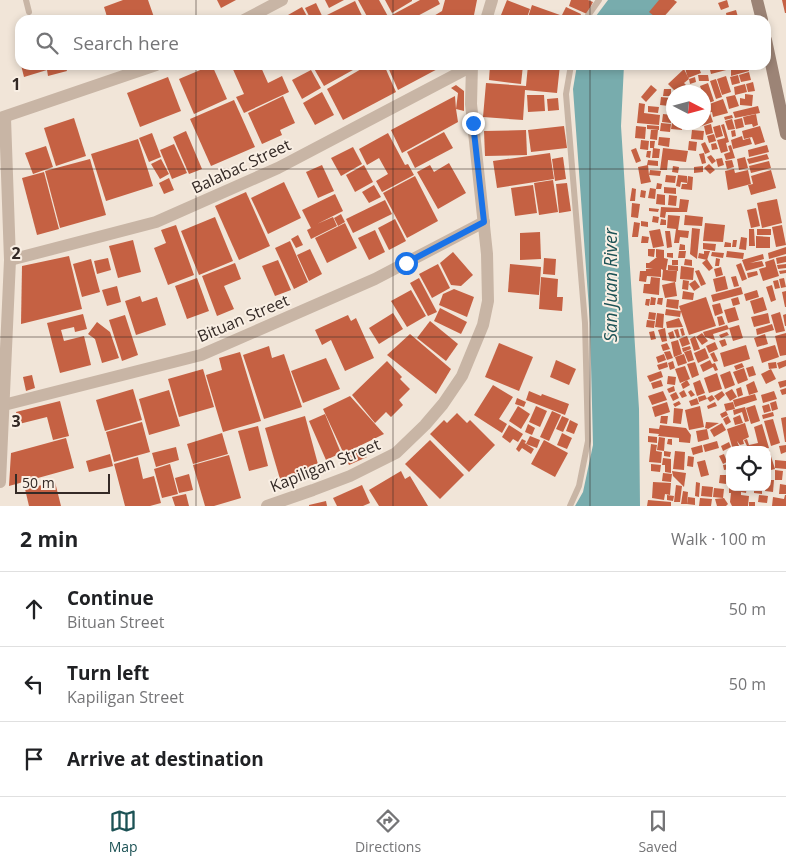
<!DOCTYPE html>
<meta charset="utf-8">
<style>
:root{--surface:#fff;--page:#f2f2f2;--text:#202124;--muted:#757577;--line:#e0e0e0;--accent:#1c5255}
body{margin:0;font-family:"Open Sans",sans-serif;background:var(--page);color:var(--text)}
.controls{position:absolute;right:15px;bottom:15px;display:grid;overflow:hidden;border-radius:10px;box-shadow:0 2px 8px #0003}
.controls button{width:45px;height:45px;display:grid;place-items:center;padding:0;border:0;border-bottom:1px solid var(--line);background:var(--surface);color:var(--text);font:25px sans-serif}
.compass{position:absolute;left:666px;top:85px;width:45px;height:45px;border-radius:50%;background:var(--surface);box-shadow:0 2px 8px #0003;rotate:96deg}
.scale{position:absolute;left:15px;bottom:12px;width:95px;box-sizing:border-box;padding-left:5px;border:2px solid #342a26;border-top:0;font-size:14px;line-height:18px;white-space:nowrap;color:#342a26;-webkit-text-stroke:4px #f9efe4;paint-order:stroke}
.stop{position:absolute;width:15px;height:15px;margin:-11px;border:4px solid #1a73e8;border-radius:50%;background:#fff}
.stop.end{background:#1a73e8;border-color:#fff;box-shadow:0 1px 5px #0008}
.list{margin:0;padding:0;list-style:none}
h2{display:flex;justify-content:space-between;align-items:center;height:65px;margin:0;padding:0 20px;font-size:21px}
h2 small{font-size:16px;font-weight:400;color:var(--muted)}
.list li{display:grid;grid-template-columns:32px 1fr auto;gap:15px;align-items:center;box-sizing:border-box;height:75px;padding:0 20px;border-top:1px solid var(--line)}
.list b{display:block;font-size:19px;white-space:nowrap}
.list p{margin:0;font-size:16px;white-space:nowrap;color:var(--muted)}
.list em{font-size:16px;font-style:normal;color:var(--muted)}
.icon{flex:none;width:28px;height:28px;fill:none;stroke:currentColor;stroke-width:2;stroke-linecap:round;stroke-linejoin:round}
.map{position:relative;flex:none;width:786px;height:506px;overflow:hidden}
.search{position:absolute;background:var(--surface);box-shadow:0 2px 8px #0003;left:15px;right:15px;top:15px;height:55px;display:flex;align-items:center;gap:12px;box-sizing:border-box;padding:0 18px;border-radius:15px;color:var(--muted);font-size:19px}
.sheet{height:290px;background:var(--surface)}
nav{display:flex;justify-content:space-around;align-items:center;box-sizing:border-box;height:70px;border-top:1px solid var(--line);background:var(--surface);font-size:14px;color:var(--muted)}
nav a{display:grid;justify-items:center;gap:2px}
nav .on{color:var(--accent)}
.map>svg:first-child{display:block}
.water{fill:#78acad}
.building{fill:#c56143}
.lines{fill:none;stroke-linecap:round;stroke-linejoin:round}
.service{stroke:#c8b5a5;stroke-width:6}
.minor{stroke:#c8b5a5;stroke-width:12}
.secondary{stroke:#9c8476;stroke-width:12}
.route{stroke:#1a73e8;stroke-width:6}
.grid{fill:none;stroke:#342a26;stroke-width:1;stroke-opacity:0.55}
.labels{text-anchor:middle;stroke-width:4;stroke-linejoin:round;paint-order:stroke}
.street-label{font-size:16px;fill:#342a26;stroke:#f9efe4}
.water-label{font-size:18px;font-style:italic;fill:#1c5255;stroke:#f9efe4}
.grid-label{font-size:16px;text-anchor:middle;font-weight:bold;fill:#342a26;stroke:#f9efe4;stroke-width:4;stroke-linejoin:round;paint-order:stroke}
</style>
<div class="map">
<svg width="786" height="506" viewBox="0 0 786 506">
<rect width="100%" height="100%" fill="#f1e5d8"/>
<!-- water -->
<g class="water">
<path d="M608,0H668L651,20H593Z"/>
<path d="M577,65H624L621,126L639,409L640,506H575L583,492L593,445L590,323L573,89Z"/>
</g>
<!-- building -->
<g class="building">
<path d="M123,0H148L155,20H108L104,7Z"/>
<path d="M217,0H236L221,8Z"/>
<path d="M325,0H344L329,8Z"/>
<path d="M358,0H379L390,20H369Z"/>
<path d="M385,0H412V1L392,13Z"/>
<path d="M420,0H438L440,4L410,20H392L390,16Z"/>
<path d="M445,0H477L473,20H427L442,11Z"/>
<path d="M507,0L530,9L526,20H499Z"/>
<path d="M571,0H588L593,2L587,14L569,6Z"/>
<path d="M659,0H674L677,2L661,20H659L649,12Z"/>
<path d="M727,0L729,7L721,10L718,3Z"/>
<path d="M782,0H786V13H785Z"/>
<path d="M355,1L364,20H327L325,16Z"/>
<path d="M316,3L324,20H311L305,8Z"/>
<path d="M532,5L560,15L559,20H527Z"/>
<path d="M302,7L309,20H291L288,15Z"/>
<path d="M566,7L581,14L579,20H567L561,17Z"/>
<path d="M736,10L738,17L727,19L726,13Z"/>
<path d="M21,65H65L67,71L48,76L47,70L24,77Z"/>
<path d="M212,65L227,99L194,114L179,79Z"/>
<path d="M231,65H260L268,83L282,76L289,92L244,113L236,97L244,94Z"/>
<path d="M312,65H362L324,86Z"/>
<path d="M368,65H384L396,92L343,120L327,89Z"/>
<path d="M387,65H445L398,90Z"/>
<path d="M490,65H523L521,84L489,80Z"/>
<path d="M528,65H560L557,93L525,90L523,120L483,117L486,83L526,86Z"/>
<path d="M684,65H698L701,73L688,78Z"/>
<path d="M726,65H728L730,69L711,74L710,70Z"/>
<path d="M731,65L748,66L749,71L731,76Z"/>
<path d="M684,69L689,79L684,83L686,85L676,92L668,84Z"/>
<path d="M311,70L321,88L302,99L292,80Z"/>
<path d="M749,72L751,80L741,82L739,75Z"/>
<path d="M698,75H708L709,81H699Z"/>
<path d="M738,75L740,83L732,85L730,77Z"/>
<path d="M726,76L731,92L722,95L717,79Z"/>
<path d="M168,77L181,111L140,127L127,93Z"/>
<path d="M695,77L696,82L690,84L689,79Z"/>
<path d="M716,79L722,97L716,99L710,81Z"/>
<path d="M753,82L755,91L748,92L746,84Z"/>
<path d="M708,83L714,101L706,104L700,86Z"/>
<path d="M745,84L747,92L735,95L734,87Z"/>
<path d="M456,85L464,91V111L456,109L458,122L402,153L391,130L455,96L456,109L458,93L451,88Z"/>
<path d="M651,85L657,90L646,102L641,97Z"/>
<path d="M694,87L696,92H687L686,90Z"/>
<path d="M664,89H671V96H663Z"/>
<path d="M322,92L334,115L315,125L303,103Z"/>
<path d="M745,94L753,95L752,106L740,105V98L745,99Z"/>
<path d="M527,95H544L545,111L528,112Z"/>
<path d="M735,95L739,106L729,109L726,97Z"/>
<path d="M283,96L295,123L280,130L282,135L262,144L248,113Z"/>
<path d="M661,97L670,98L669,106L660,105Z"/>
<path d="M558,98L559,110L548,111L547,99Z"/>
<path d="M723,99L728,113L713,117L712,112L707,113L704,106Z"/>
<path d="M234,100L255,147L211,166L190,119Z"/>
<path d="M639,103L645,104L644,113L660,115L659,125L637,123Z"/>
<path d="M648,106L659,107L658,113L648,112Z"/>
<path d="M758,106L760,113L735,118L733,112Z"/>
<path d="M710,113L713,122L699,127L697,122H704V116Z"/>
<path d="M663,114L672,115L671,123L662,122Z"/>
<path d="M756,114L758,125L753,127L752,124L745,125L743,117Z"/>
<path d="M732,115L733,118L725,120L724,117Z"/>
<path d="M74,118L86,156L56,166L44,128Z"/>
<path d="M742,118L744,127L736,129L734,120Z"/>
<path d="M732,119L735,129L728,130L725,121Z"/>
<path d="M684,122L692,123L691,128L683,127Z"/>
<path d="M661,123L671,124L670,132L660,131Z"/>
<path d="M672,123L682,124V130L671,129Z"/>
<path d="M711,124L713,133L706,135L704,126Z"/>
<path d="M724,124L729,142L726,143L728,151L721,153L717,140L725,138L721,125Z"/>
<path d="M647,125L659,126V130L647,129Z"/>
<path d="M720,125L723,136L716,138L713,127Z"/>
<path d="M564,126L567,148L531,152L528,130Z"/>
<path d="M636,126L646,127L645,139L635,138Z"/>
<path d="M760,126L765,142L755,145L752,137L744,139L742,131Z"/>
<path d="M526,130L527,155L485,156L484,131Z"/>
<path d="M651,130H658L657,140L650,139Z"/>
<path d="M692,130L704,131L703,140L691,139Z"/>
<path d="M735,130L736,136L732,137L731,131Z"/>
<path d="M186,131L202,169L189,174L173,137Z"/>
<path d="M444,132L453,148L415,168L407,152Z"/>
<path d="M152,133L161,157L149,162L139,138Z"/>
<path d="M388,133L405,165L408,164L414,175L382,192L376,181L388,174L379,158L367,165L359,149Z"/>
<path d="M714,134L716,141L709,143L707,136Z"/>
<path d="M742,136L743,140L750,138L752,144L733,149L731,140Z"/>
<path d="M659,137L670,138L669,147L658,145Z"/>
<path d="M138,139L153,186L106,201L91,154Z"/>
<path d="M641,140L649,141L648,150L640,149Z"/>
<path d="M650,141H655L654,148H650Z"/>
<path d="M689,141L697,142L696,151L688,150Z"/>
<path d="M705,142L710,152L705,154L701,144Z"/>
<path d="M716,143L718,149L712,150L711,144Z"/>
<path d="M174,144L187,173L172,179L160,150Z"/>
<path d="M731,145L735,158L726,160L724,154L730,152L728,146Z"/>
<path d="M767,145L769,152L749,157L748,150Z"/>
<path d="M46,146L53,167L33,174L25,153Z"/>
<path d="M353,147L362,164L341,176L331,158Z"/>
<path d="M636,148L641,161L636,163L631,150Z"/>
<path d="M653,148L660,149L659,158H652Z"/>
<path d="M663,148L688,151L686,162L668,160L667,170H660Z"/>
<path d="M647,151H651L650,158L646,157Z"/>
<path d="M550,153L554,179L497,188L493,161Z"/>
<path d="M704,153L706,163L702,164L699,154Z"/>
<path d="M767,154L769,159L749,164L747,159Z"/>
<path d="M711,155L716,161L712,164L707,157Z"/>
<path d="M563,157L566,179L555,181L552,159Z"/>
<path d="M745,157L748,168L739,170L737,159Z"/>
<path d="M722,158L724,165L718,167L716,159Z"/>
<path d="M90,159L106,215L60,228L45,171Z"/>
<path d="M161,159L169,174L160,179L151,164Z"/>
<path d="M648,160L658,161V166L647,165Z"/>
<path d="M732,160L734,167L727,169L725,161Z"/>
<path d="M769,161L771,168L751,173L749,166Z"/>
<path d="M449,163L466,193L438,209L417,172L430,165L434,172Z"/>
<path d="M709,164L715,170L710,174L704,168Z"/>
<path d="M322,165L334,191L318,198L306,172Z"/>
<path d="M364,165L373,182L355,192L346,175Z"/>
<path d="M648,165L649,175L650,170L661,171L660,176L649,175L651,182L641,184L638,167Z"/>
<path d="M673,166L679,167L678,173L672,172Z"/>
<path d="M703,166V172L694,173V167Z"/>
<path d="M734,169L735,173L748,170L751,184L728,190L725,171Z"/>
<path d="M771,170L776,188L751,195L748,185L753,184L751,176Z"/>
<path d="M44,172L59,229L37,235L22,178Z"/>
<path d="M666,175L676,176L675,183L665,182Z"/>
<path d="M678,175L687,176V183L681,182L680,187L676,186Z"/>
<path d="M415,176L438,221L407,238L383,193Z"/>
<path d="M688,176L693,177L692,190L681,189L682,184H687Z"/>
<path d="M169,178L174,190L164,194L159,183Z"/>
<path d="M553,180L558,212L539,215L534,183Z"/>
<path d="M284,182L301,218L268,234L251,198Z"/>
<path d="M567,183L571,211L559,213L556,184Z"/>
<path d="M657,183L662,184L661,189H656Z"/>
<path d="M374,185L381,197L369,203L362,192Z"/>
<path d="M533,185L537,213L515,216L511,188Z"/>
<path d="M664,187L676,188V194L664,193Z"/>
<path d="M632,188L636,189L635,201H630Z"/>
<path d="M650,188L656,189L655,199L648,198Z"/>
<path d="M641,190L646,191L645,198L640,197Z"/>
<path d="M246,192L270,246L239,260L215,206Z"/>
<path d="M335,194L343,211L317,224L333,217L337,226L311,239L307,230L311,228L302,210Z"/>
<path d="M657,194L665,195V205L656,204Z"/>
<path d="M669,195L677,196L676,206L668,205Z"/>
<path d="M680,199L689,200L687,212H666L665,218L660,217L661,207L679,208Z"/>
<path d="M777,199L782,223L762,228L757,203Z"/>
<path d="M385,200L392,214L353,233L346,219Z"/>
<path d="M632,203L640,204L638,218L631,217Z"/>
<path d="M649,208L659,209L658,212L649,211Z"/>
<path d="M756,208L760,226L751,228L747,210Z"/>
<path d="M341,214L345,222L338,226L334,218Z"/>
<path d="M668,215L680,216L678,230L689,231L688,238L680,237L679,243H674L676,229L667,228Z"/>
<path d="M685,215L703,217L702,226L684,225Z"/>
<path d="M653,216L659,217L658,223L652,222Z"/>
<path d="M215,217L233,261L199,275L181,231Z"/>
<path d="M395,219L406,241L389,250L378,228Z"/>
<path d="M661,219L666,220V225H660Z"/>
<path d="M641,221L648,222V227L641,226Z"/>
<path d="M634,222L640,223L638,237H632Z"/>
<path d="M345,223L357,248L327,263L315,238Z"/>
<path d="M705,223L725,225L723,242L703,241Z"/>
<path d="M176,225L194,275L168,285L154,248L166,243L161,230Z"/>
<path d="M782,225L786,245L776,247L772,227Z"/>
<path d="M692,228L700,229L697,259L690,254Z"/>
<path d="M660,229L664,246L653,248L649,231Z"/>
<path d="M749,229H754L755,246H749Z"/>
<rect x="757" y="229" width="14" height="6"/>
<path d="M375,230L385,252L369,260L358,238Z"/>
<path d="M665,231H670L672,247L667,248Z"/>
<path d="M540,232L541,259L520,260V233Z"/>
<path d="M298,235L303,245L296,248L291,239Z"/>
<path d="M642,236L649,237L648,243H641Z"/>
<path d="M756,236L770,237V248H756Z"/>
<path d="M741,237L747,238L746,250L739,249Z"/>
<path d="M133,240L141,272L118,278L109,246Z"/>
<path d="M733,240H737L736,247H732Z"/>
<path d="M290,241L308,282L294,289L275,248Z"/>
<path d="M725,242L731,243V247H724Z"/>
<path d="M703,243L716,244L715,251L703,249Z"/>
<path d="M680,244L685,245V250H679Z"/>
<path d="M786,247V254L769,259L768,253Z"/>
<path d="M310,249L322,274L309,281L297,255Z"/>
<path d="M648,249H655L654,257L648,256Z"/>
<path d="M656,249L664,250V258L668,259L666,270L677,271L676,282L662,280L663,270L661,269V274L651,273L661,274V277L647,276L646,282L639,281L640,271H646V269H653L646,268V263H649L657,257H656Z"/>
<path d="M679,251H686L685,258H678Z"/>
<path d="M704,251H710L707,260L698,258L699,253L704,254Z"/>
<path d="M727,251L744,253L743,259L726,257Z"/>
<path d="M453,252L473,275L461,286L451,285L440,263Z"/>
<path d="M712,252L724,253L723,258L711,256Z"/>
<path d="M667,253H673V258L667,257Z"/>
<path d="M763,254L764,259L750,263L762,261L764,266L746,271L742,260Z"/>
<path d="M69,256L82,309L21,324L22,266Z"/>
<path d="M786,256V262L777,264L776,258Z"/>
<path d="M108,258L111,270L97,274L94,261Z"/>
<path d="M544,258L556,259L555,275L543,274Z"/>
<path d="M716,258L720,259L719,266H715Z"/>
<path d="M91,259L100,292L82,297L73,264Z"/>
<path d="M685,259L692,260V266L684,265Z"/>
<path d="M707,259L713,268L709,271L702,263Z"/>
<path d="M774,259L779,276L763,281L759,269L766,267L765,262Z"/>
<path d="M278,260L291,290L275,296L262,266Z"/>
<rect x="672" y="260" width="6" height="5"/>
<path d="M235,263L241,279L224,286L234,309L217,316L202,276Z"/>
<path d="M741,263L747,279L742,281L736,265Z"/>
<path d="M438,264L450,288L432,298L419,274Z"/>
<path d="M510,264L541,267L539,295L508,292Z"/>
<path d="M786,264V268L778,269L777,265Z"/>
<path d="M668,265L678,266V271L668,270Z"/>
<path d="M681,266L694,268L693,280L680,279Z"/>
<path d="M721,267L723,275L716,277L714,269Z"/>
<path d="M699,270L706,284L701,286L695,271Z"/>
<path d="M786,270V273L780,274L779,271Z"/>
<path d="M757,271L758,275L748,278L747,273Z"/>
<path d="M725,276L728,289L716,292L713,279Z"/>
<path d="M736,276L739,286L734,287L731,277Z"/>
<path d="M541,277L558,279L557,297H563L562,311L539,309Z"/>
<path d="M651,277L660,278L659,295L643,293L644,284H650Z"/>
<path d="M197,278L209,311L187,319L175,286Z"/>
<path d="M419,278L437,312L428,316L410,283Z"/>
<path d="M784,278L786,287L781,288L779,279Z"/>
<path d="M683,280L689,281L688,290L682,289Z"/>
<path d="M695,280L700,287L694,291L689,284Z"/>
<path d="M778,280L780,288L775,289L773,281Z"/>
<path d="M675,282L677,296L665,298L662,285Z"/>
<path d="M772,285L776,300L771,302L766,287Z"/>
<path d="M117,286L121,302L107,306L102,290Z"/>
<path d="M741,287L743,294L713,302L711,295Z"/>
<path d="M454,289L474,297L467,317L439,305L443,294Z"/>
<path d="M411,290L426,316L407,327L391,301Z"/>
<path d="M757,290L759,297L746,301L744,294Z"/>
<path d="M683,291L694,293L693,300L682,299Z"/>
<path d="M786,291V307H785L782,292Z"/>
<path d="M140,296L142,302L157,297L166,325L136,335L125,301Z"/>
<path d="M651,297L656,298L655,305H650Z"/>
<path d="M706,297L716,326L689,335L679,306Z"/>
<path d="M738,297L740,304L733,306L731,299Z"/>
<path d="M763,297L767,310L754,314L750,301Z"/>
<path d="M658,298H663L662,305L657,304Z"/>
<path d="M646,299H650L649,306L645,305Z"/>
<path d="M667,299L679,300L678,309L666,307Z"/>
<path d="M720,303L723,313L715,316L712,305Z"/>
<path d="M735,307L739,320L728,323L724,310Z"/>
<path d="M440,308L467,322L461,334L434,321Z"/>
<path d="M666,309L681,311L680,317L665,315Z"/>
<path d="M649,312L656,313L655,320L648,319Z"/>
<path d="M780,312L785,331L776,333L771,315Z"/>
<path d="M393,313L403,329L379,344L369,328Z"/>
<path d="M657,313L664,314L663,328L655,327Z"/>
<path d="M768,313L770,323L754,327L751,317Z"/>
<path d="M83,314L87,329L75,332L74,327L61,330L64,341L84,336L91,365L60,373L47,323Z"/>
<path d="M786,314V326H785L783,315Z"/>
<path d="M125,315L138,355L122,361L109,320Z"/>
<path d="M348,315L351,321L356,318L374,358L345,371L331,340L322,345L315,330Z"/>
<path d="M722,316L725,324L719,326L717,317Z"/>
<path d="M679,318L683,327L667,328L666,322Z"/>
<path d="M647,320L655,321L654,328L646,327Z"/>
<path d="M430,321L458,344L446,361L417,338Z"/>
<path d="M97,322L110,332L119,358L102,363L95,339L88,334Z"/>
<path d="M772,324L774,330L757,335L756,329Z"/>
<path d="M727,325L729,329L713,334L715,340L705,337L703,332Z"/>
<path d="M739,325L743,338L733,341L729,328Z"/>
<path d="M665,328L667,341L662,342L658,330Z"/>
<path d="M683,328L685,335L682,336L680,329Z"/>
<path d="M678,329L680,337L677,338L674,330Z"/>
<path d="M654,331L656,339L651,340L649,332Z"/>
<path d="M673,331L675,338L670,339L668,333Z"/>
<path d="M727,332L729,335L721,338L719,335Z"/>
<path d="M702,333L708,341L702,345L696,337Z"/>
<path d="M786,333V355L780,356L775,336Z"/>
<path d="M410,334L451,369L436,394L387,355Z"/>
<path d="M765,334L768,344L757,347L754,338Z"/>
<path d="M687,336L690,344L682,347L679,339Z"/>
<path d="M695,336L700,349L694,351L690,339Z"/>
<path d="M725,339L727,345L722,347L719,341Z"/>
<path d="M678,340L682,354L674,357L671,342Z"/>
<path d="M715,342L718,349L709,353L706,346Z"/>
<path d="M499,343L533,357L519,391L485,377Z"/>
<path d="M667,343L670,349L663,351L661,345Z"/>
<path d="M746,345L750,359L724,367L720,353Z"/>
<path d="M775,345L779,357L762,363L758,350Z"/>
<path d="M269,346L272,358L284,354L302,407L264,419L243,355Z"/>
<path d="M690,346L691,349L683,352L682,348Z"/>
<path d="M705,348L709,358L698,363L694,353Z"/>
<path d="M691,350L694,360L688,362L684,352Z"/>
<path d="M670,351L673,358L667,360L664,352Z"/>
<path d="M240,352L261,421L223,432L206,375L222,370L219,358Z"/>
<path d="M714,352L718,361L714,362L710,354Z"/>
<path d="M664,354L666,360L658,363L656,357Z"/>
<path d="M684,354L687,363L678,366L675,357Z"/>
<path d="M326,358L340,389L303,403L291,371Z"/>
<path d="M556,360L576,369L569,385L550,377Z"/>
<path d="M710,360L712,364L715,363L718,370L715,371L713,367L703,372L700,365Z"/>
<path d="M786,360V366L779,369L777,363Z"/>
<path d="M387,361L402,377L400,379L410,389L399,400L403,405L391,417L386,412L375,423L352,395Z"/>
<path d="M673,361L675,368L670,370L668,363Z"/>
<path d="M667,362L668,367L659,370L657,365Z"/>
<path d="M695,362L699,375L692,378L687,364Z"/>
<path d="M776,362L777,368L769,369L768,363Z"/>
<path d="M742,363L744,367L736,370L734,366Z"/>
<path d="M685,366L690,379L680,383L675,369Z"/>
<path d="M753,366L756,375L749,377L746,368Z"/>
<path d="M744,368L748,380L738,384L733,372Z"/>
<path d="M203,369L214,407L179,417L168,379Z"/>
<path d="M771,369L776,379L766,384L761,374Z"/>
<path d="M661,371L663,377L650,382L647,376Z"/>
<path d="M730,371L735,385L725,389L720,375Z"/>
<path d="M717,373L722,389L709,393L704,378Z"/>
<path d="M32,375L35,388L26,391L23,377Z"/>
<path d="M668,376L676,377L675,385L667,384Z"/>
<path d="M661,380L663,386L653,389L651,383Z"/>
<path d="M687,380L690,385L683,389L681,384Z"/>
<path d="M700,380L705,393L697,396L693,383Z"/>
<path d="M786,380V386L780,388L778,382Z"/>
<path d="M754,381L758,392L749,395L746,385Z"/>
<path d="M493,385L513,397L499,419L507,424L502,433L474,415Z"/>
<path d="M674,386L675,391L669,393L667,389Z"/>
<path d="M741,387L743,395L738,397L736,389Z"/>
<path d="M786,388V394L782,395L780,390Z"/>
<path d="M133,389L142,420L105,431L96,400Z"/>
<path d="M732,389L737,397L730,401L725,393Z"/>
<path d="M169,390L180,426L149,435L139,399Z"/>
<path d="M684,390L687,396L682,398L679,393Z"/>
<path d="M691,390L695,395L691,397L688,392Z"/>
<path d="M529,391L541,396L542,394L569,404L565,415L526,400Z"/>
<path d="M663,391L667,400L652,405L648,396Z"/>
<path d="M722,391L725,395L718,401L714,396Z"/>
<path d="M774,391L777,399L763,403L761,395Z"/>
<path d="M676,392L679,398L673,401L670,395Z"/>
<path d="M755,394L757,400L735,407L733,400Z"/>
<path d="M705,395L707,399L699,402L698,397Z"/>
<path d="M712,395L715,399L710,402L707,398Z"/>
<path d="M350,396L384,434L345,453L361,448L367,457L349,465L323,409Z"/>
<path d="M517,398L526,402L524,407L515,404Z"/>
<path d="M697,398L699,404L691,406L689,401Z"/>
<path d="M60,401L69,436L53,440L47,417L19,424L16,412Z"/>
<path d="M679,401L681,404L675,407L673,404Z"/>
<path d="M776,401L778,409L772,411L770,403Z"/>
<path d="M667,402L670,412L655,417L652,407Z"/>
<path d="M715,402L717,406L708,409L707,406Z"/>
<path d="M733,402L735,409L726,411L724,404Z"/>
<path d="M769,404L771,411L764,413L762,406Z"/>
<path d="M755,405L760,421L751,424L746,408Z"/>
<path d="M518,406L530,414L521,429L509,421Z"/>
<path d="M536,406L547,411L540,427L529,422Z"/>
<path d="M700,406L704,427L689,430L685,410Z"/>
<path d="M745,407L749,421L745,422L742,412L734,415L733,410Z"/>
<path d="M674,408L683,409L681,424L673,423Z"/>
<path d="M552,411L561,415L549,441L540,437Z"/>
<path d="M726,411L728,415L722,418L720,414Z"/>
<path d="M773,412L774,416L763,419L762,415Z"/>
<path d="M457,413L467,423L470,420L495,445L469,472L430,434L444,420L447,423Z"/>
<path d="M325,414L341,453L326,460L309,421Z"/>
<path d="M740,415L743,423L735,425L733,418Z"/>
<path d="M305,416L319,468L280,479L265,428Z"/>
<path d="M562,416L569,419L563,432L556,429Z"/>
<path d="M661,416H668L667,424L660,423Z"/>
<path d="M728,416L731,422L726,425L723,419Z"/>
<path d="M786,417V442H785L781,418Z"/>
<path d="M773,419L780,443L771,446L764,421Z"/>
<path d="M570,420L578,424L574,434L566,431Z"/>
<path d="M142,422L150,452L114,462L106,432Z"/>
<path d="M706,422L719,423L708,429L705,428Z"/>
<path d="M722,423L726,430L714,437L710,430Z"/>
<path d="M745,423L749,437L743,440L744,444L740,445L737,441L739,446L733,450L727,429Z"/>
<path d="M528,424L535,428L532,435L525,432Z"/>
<path d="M762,424L769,448L749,450L744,440L747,439L749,445L758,443L754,427Z"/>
<path d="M509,425L523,434L518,442L513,439L510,443L502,437Z"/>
<path d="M660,425L686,428L691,435L690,443L679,442V438L658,436L659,434L649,433V428L659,429Z"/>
<path d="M258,426L268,466L249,471L238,431Z"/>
<path d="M707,429L709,439L698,442L696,431Z"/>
<path d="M222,433L228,454L193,464L187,444Z"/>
<path d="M562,433L572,438L567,449L557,445Z"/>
<path d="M530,436L540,440L537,448L526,444Z"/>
<path d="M648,436L657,437V443L648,442Z"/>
<path d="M659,437L665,438L664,451L657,450Z"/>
<path d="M66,438L74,468L9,486L11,453Z"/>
<path d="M522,439L526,441L525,443L523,442L534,449L531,454L522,448L519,452L516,449Z"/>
<path d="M668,439H672V445L667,444Z"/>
<path d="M430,440L464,475L440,499L405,464Z"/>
<path d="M544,440L568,453L555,477L531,464Z"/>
<path d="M717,441L719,448L705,452L703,445Z"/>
<path d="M729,442L731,447L723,451L721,446Z"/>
<path d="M651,444L657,445L656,451L662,452L661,463L649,462Z"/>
<path d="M702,445L703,452L693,455L691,448Z"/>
<path d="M786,445V452L781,454L779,446Z"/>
<path d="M176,447L179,460L156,467L152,453Z"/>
<path d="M769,450L775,469L767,471V451Z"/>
<path d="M664,451L671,452L670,457L664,456Z"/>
<path d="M675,451L685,452L684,470L673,469Z"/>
<path d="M110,454L113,466L89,472L86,461Z"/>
<path d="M724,454L727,462L723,464L719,456Z"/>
<path d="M229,455L241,498L214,506H205L193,465Z"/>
<path d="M688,456L694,457L693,467L687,466Z"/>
<path d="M138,457L143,479L154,476L161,503L150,506H125L114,464Z"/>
<path d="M663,458L671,459V473L665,472V465H662Z"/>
<path d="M705,460L709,475L701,477L697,462Z"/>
<path d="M775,460L786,461V469L775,468Z"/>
<path d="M170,464L178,494L162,498L154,469Z"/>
<path d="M651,464L661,465L660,472L651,471Z"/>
<path d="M729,464L730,469L724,470L723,465Z"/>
<path d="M775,470L783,471L782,480H775Z"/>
<path d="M401,471L405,479L410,476L428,506H379L369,490Z"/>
<path d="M672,471L686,473L684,487L673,476Z"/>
<path d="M663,473L672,474L671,482L662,481Z"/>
<path d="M189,474L193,490L179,493L175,478Z"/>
<path d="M720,475H727L726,484L719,483Z"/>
<path d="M767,480H774L773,492L765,491Z"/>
<path d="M55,482L61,506H29L25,489Z"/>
<path d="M653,482L671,483L670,495L665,494L664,500L652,498Z"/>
<path d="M696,482L700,483L699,497L695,496Z"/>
<path d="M780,484L786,485V494H779Z"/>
<path d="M362,485L370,503L363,506H337L333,498Z"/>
<path d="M676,485L682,486L680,502H674Z"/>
<path d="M702,486L713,487L712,497L701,496Z"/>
<path d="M729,487H747L746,493L741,492V495L749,496L748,506H732L730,502L731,493H729Z"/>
<path d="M754,487H762V494L754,493Z"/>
<path d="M714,488L724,489L723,498L713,497Z"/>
<path d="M683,491L688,492L687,504H681Z"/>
<path d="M186,494L189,506H175L172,497Z"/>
<path d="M667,495L674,496L673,501L667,500Z"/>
<path d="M759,495L768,496L767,503L758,502Z"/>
<path d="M785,495H786V506H772L773,497L784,499Z"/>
<path d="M688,497L695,498V505L687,504Z"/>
<path d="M700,498L712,499L711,506H699Z"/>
<path d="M724,498L728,504L726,506H717L715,499Z"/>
<path d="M648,500L671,502V506H647Z"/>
<path d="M326,501L327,506H309V505Z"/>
<rect x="749" y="502" width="6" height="4"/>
</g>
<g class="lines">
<!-- service -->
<g class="service">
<path d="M26,0L29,12"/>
<path d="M585,20L599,0"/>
<path d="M570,506L579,486L588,441L585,323L566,94L571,65"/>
</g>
<!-- minor -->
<g class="minor">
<path d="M244,20L282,0"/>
<path d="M486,20L492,0"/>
<path d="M0,118L156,65"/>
<path d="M10,260L156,222L278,168L472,66"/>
<path d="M0,406L201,355L375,279L484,222"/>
<path d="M0,482L10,260L5,118"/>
<path d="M267,506L313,490L350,476L396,453L425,425L443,404L462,376L483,325L488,301L487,254L471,104L472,65"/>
</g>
<!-- secondary -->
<g class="secondary">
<path d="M757,0L762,20"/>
<path d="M766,40L786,134"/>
</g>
</g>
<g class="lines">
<!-- route -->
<path class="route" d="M406,263L484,222L473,123"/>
</g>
<!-- grid -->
<path class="grid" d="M196,0V20M393,0V20M590,0V20M196,65V506M393,65V506M590,65V506M0,169H786M0,337H786"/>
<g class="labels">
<!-- street labels -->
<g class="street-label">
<text transform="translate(241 166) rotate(-25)" y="6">Balabac Street</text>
<text transform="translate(243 318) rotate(-23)" y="6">Bituan Street</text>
<text transform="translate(325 465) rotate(-22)" y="6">Kapiligan Street</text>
</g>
<!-- water labels -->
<g class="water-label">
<text transform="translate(611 285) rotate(-90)" y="6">San Juan River</text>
</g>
</g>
<g class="grid-label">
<text x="16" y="90">1</text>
<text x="16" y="259">2</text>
<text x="16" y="427">3</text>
</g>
</svg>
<div class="controls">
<button><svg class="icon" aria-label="locate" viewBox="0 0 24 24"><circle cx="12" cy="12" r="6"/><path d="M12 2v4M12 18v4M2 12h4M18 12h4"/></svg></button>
</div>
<svg class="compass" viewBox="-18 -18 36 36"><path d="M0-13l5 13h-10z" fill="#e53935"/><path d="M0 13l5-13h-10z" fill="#757577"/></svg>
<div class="scale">50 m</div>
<div class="stop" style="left:406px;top:263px"></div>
<div class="stop end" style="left:473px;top:123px"></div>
<div class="search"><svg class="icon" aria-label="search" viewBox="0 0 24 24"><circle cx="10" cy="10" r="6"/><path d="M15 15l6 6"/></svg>Search here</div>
</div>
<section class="sheet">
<h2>2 min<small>Walk · 100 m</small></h2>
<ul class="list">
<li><svg class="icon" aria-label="ahead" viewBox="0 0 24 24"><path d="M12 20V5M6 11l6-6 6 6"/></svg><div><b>Continue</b><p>Bituan Street</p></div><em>50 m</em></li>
<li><svg class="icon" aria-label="left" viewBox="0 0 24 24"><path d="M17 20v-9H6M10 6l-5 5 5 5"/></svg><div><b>Turn left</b><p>Kapiligan Street</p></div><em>50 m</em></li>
<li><svg class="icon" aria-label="arrive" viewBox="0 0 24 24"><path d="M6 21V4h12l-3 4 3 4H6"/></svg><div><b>Arrive at destination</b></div></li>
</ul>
</section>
<nav>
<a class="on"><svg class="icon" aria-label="map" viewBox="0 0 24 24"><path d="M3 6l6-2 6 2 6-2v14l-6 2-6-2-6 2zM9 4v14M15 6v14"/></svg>Map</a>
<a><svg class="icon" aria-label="directions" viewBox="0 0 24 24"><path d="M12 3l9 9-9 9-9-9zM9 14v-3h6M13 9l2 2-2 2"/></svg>Directions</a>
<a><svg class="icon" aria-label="saved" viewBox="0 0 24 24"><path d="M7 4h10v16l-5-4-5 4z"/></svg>Saved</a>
</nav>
